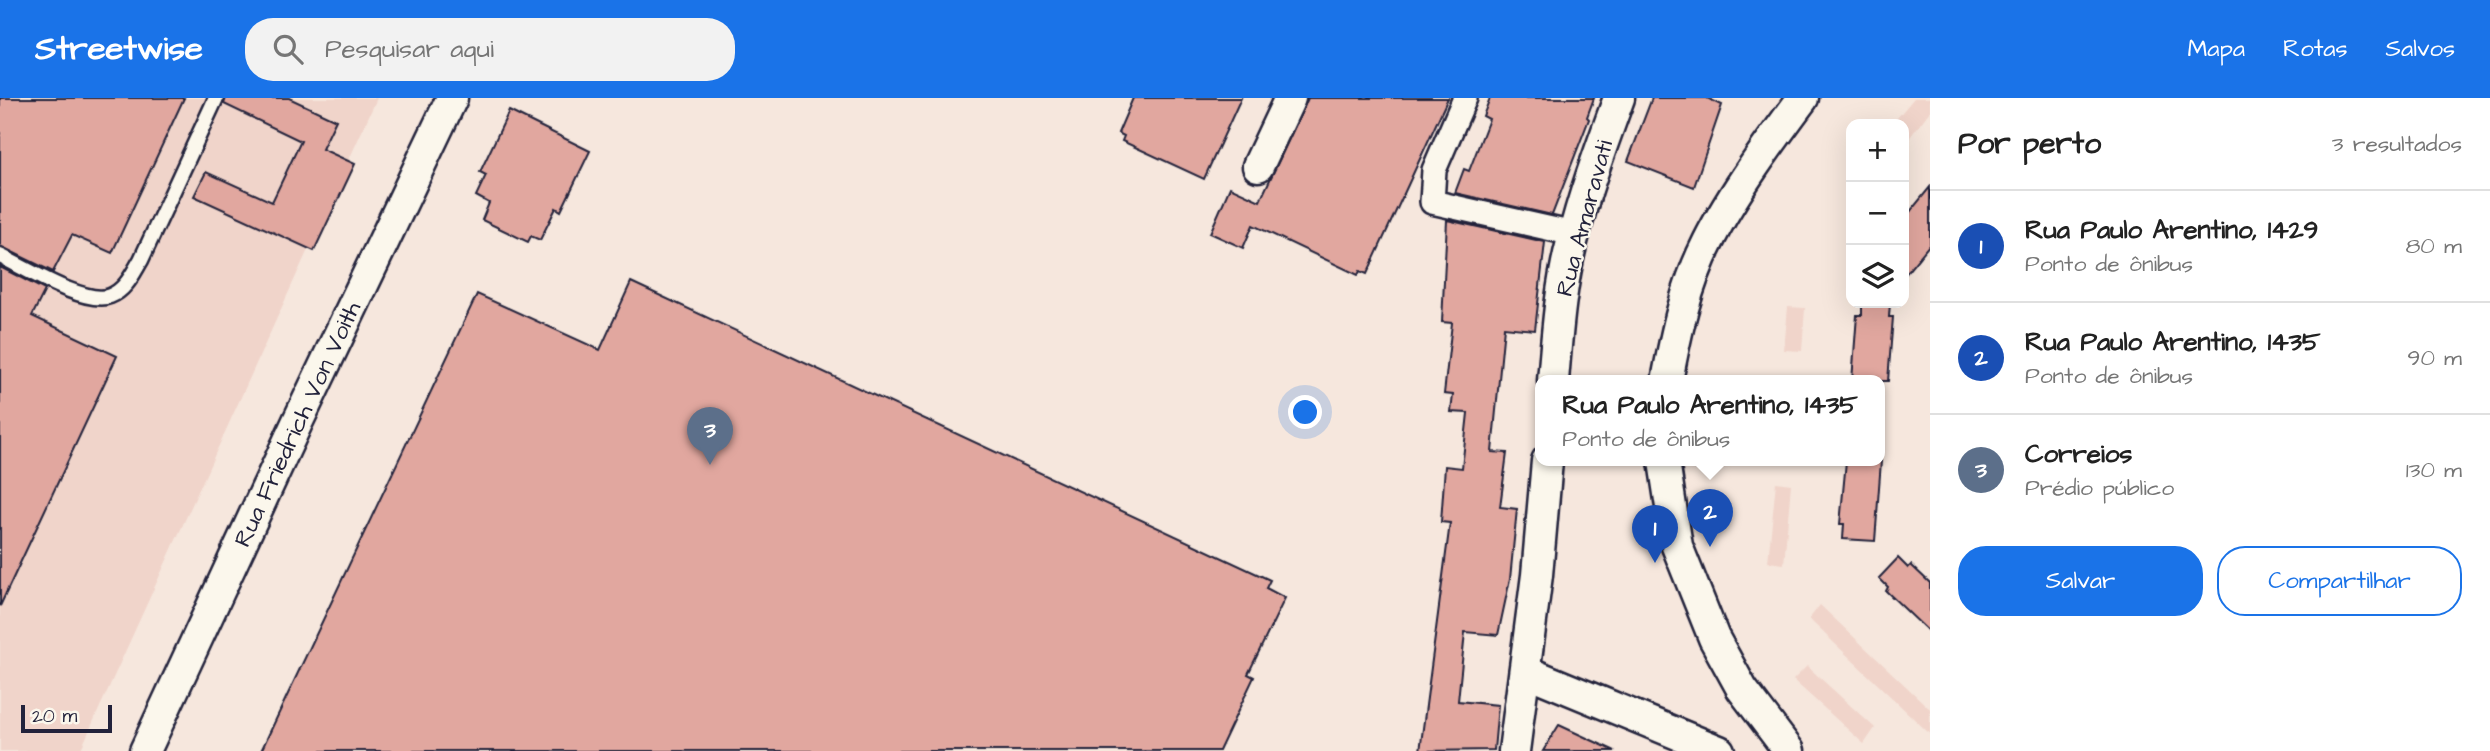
<!DOCTYPE html>
<html lang="pt">
<meta charset="utf-8">
<style>
:root{--surface:#fff;--page:#f2f2f2;--text:#222;--muted:#767676;--line:#e0e0e0;--accent:#1a73e8}
body{margin:0;font-family:"Architects Daughter",sans-serif;background:var(--page);color:var(--text)}
.controls{position:absolute;right:21px;top:21px;display:grid;overflow:hidden;border-radius:14px;box-shadow:0 7px 28px #0002}
.controls button{width:63px;height:63px;display:grid;place-items:center;padding:0;border:0;border-bottom:2px solid var(--line);background:var(--surface);color:var(--text);font:35px sans-serif}
.scale{position:absolute;left:21px;bottom:18px;width:91px;box-sizing:border-box;padding-left:7px;border:4px solid #22223b;border-top:0;font-size:19px;line-height:24px;white-space:nowrap;color:#22223b;-webkit-text-stroke:5px #fbf7ec;paint-order:stroke}
.you{position:absolute;left:1306px;top:315px;width:24px;height:24px;margin:-18px;border:5px solid #fff;border-radius:50%;background:#1a73e8;box-shadow:0 0 0 10px #1a73e833}
.badge{display:grid;place-items:center;width:46px;height:46px;border-radius:50%;background:var(--accent);color:#fff;font-size:23px;font-weight:700}
.pin{position:absolute;translate:-50% -58px;filter:drop-shadow(0 2px 4px #0008)}
.pin::after{content:'';position:absolute;top:37px;width:24px;height:21px;background:inherit;clip-path:polygon(0 0,100% 0,50% 100%)}
.popup{position:absolute;left:1535px;top:277px;width:350px;height:91px;box-sizing:border-box;display:grid;place-content:center;border-radius:14px;background:var(--surface);filter:drop-shadow(0 2px 5px #0005);font-size:23px;white-space:nowrap;color:var(--muted)}
.popup b{font-size:26px;color:var(--text)}
.popup::after{content:'';position:absolute;left:50%;top:100%;margin-left:-14px;border:14px solid transparent;border-top-color:var(--surface)}
.list{margin:0;padding:0;list-style:none}
h2{display:flex;justify-content:space-between;align-items:center;height:91px;margin:0;padding:0 28px;font-size:30px}
h2 small{font-size:23px;font-weight:400;color:var(--muted)}
.list li{display:grid;grid-template-columns:46px 1fr auto;gap:21px;align-items:center;box-sizing:border-box;height:112px;padding:0 28px;border-top:2px solid var(--line)}
.list b{display:block;font-size:26px;white-space:nowrap}
.list p{margin:0;font-size:23px;white-space:nowrap;color:var(--muted)}
.list em{font-size:23px;font-style:normal;color:var(--muted)}
.actions{display:flex;gap:14px;padding:21px 28px}
.actions a{flex:1;padding:16px 0;border:2px solid var(--accent);border-radius:28px;text-align:center;font-size:24px;color:var(--accent)}
.actions .main{background:var(--accent);color:#fff}
.icon{flex:none;width:38px;height:38px;fill:none;stroke:currentColor;stroke-width:2;stroke-linecap:round;stroke-linejoin:round}
.map{position:relative;flex:none;width:1930px;height:653px;overflow:hidden}
header{display:flex;align-items:center;gap:42px;box-sizing:border-box;height:98px;padding:0 35px;background:var(--accent);color:#fff}
header strong{font-size:33px}
nav{display:flex;gap:38px;margin-inline-start:auto;font-size:24px}
.search{width:490px;height:63px;background:var(--page);display:flex;align-items:center;gap:18px;box-sizing:border-box;padding:0 24px;border-radius:28px;color:var(--muted);font-size:26px}
main{display:flex}
aside{flex:1;background:var(--surface)}
.map>svg:first-child{display:block}
.built{fill:#f0d4ca}
.building{fill:#e1a79f;stroke:#22223b;stroke-width:2}
.lines{fill:none;stroke-linecap:round;stroke-linejoin:round}
.service-casing{stroke:#22223b;stroke-width:19}
.pedestrian-casing{stroke:#22223b;stroke-width:28}
.minor-casing{stroke:#22223b;stroke-width:35}
.service{stroke:#fbf7ec;stroke-width:14}
.pedestrian{stroke:#fbf7ec;stroke-width:23}
.minor{stroke:#fbf7ec;stroke-width:30}
.labels{text-anchor:middle;stroke-width:5;stroke-linejoin:round;paint-order:stroke}
.street-label{font-size:24px;fill:#22223b;stroke:#fbf7ec}
</style>
<header>
<strong>Streetwise</strong>
<div class="search"><svg class="icon" aria-label="search" viewBox="0 0 24 24"><circle cx="10" cy="10" r="6"/><path d="M15 15l6 6"/></svg>Pesquisar aqui</div>
<nav><a>Mapa</a><a>Rotas</a><a>Salvos</a></nav>
</header>
<main>
<div class="map">
<svg width="1930" height="653" viewBox="0 0 1930 653">
<rect width="100%" height="100%" fill="#f6e7dd"/>
<filter id="ink" filterUnits="userSpaceOnUse"><feTurbulence type="fractalNoise" baseFrequency=".0143" numOctaves="2"/><feDisplacementMap in="SourceGraphic" scale="14" xChannelSelector="R" yChannelSelector="G"/><feConvolveMatrix kernelMatrix="1 2 1 2 8 2 1 2 1" color-interpolation-filters="sRGB"/></filter>
<g filter="url(#ink)">
<!-- built -->
<g class="built">
<path d="M0,0H377L80,653H0Z"/>
<path d="M1914,0H1930V13L1904,47V26H1892Z"/>
<path d="M1788,209L1805,210L1802,253L1784,252Z"/>
<path d="M1776,384L1791,386L1784,466L1768,464Z"/>
<path d="M1820,507L1930,611V636L1809,521Z"/>
<path d="M1807,568L1875,630L1864,646L1793,582Z"/>
</g>
<!-- building -->
<g class="building">
<path d="M0,0H184L112,155L72,137L53,174L0,148Z"/>
<path d="M226,0H289L336,22L322,51L355,66L314,153L194,98L206,74L272,104L301,43L224,6Z"/>
<path d="M1133,0H1241L1204,81L1122,43L1124,38L1118,35Z"/>
<path d="M1308,0H1448L1367,176L1360,173L1358,177L1253,127L1243,150L1210,135L1230,89L1260,103Z"/>
<path d="M1490,0H1594L1587,19L1589,21L1552,117L1455,95L1464,71L1469,73L1489,21L1483,18Z"/>
<path d="M1652,0H1707L1722,7L1694,89L1628,63Z"/>
<path d="M509,13L590,53L561,113L556,110L540,142L531,138L528,144L482,122L489,105L476,98L486,77L480,74Z"/>
<path d="M1930,89V146L1904,178V121Z"/>
<path d="M1447,122L1545,144L1535,232L1504,229L1497,302L1492,354L1507,355L1500,409L1517,411L1510,481L1498,537L1465,534L1458,603L1498,607L1494,652L1420,653L1450,425L1441,424L1445,368L1462,370L1468,315L1451,314L1453,297L1444,296L1452,225L1442,224Z"/>
<path d="M0,169L45,192L32,218L117,258L0,508Z"/>
<path d="M631,184L1270,482L1266,490L1285,500L1248,576L1254,579L1219,653H261L477,196L600,252Z"/>
<path d="M1862,205H1890L1889,219H1893L1888,283H1852L1857,217H1862Z"/>
<path d="M1846,363H1881L1875,443L1843,441L1844,426H1840Z"/>
<path d="M1898,460L1908,470L1911,467L1930,485V535L1886,493L1888,489L1879,480Z"/>
<path d="M1559,627L1615,653H1543Z"/>
</g>
<g class="lines">
<defs>
<path id="service" d="M0,158C24,169 85,208 110,198C126,192 133,175 141,162L216,0"/>
<path id="pedestrian" d="M1465,0L1434,72L1432,104L1574,136"/>
<g id="minor">
<path d="M1258,68L1290,0"/>
<path d="M1553,283C1557,236 1560,189 1572,144C1584,95 1602,47 1619,0"/>
<path d="M1667,283C1676,235 1686,187 1708,144C1732,96 1771,43 1803,0"/>
<path d="M1664,363L1677,448L1714,540L1742,591L1789,653"/>
<path d="M1525,573L1719,653"/>
<path d="M145,653L297,325L452,0"/>
<path d="M1514,653L1537,477L1547,363"/>
</g>
</defs>
<!-- service casing -->
<use href="#service" class="service-casing"/>
<!-- pedestrian casing -->
<use href="#pedestrian" class="pedestrian-casing"/>
<!-- minor casing -->
<use href="#minor" class="minor-casing"/>
<!-- service -->
<use href="#service" class="service"/>
<!-- pedestrian -->
<use href="#pedestrian" class="pedestrian"/>
<!-- minor -->
<use href="#minor" class="minor"/>
</g>
</g>
<g class="labels">
<!-- street labels -->
<g class="street-label">
<text transform="translate(1584 120) rotate(-75)" y="8">Rua Amaravati</text>
<text transform="translate(297 326) rotate(-65)" y="8">Rua Friedrich Von Voith</text>
</g>
</g>
</svg>
<div class="controls">
<button>+</button>
<button>−</button>
<button><svg class="icon" aria-label="layers" viewBox="0 0 24 24"><path d="M12 4l9 5-9 5-9-5zM3 14l9 5 9-5"/></svg></button>
</div>
<div class="scale">20 m</div>
<div class="you"></div>
<div class="pin badge" style="left:1655px;top:465px;background:#1a4fb4">1</div>
<div class="pin badge" style="left:1710px;top:449px;background:#1a4fb4">2</div>
<div class="popup"><b>Rua Paulo Arentino, 1435</b>Ponto de ônibus</div>
<div class="pin badge" style="left:710px;top:367px;background:#5c6f8a">3</div>
</div>
<aside>
<h2>Por perto<small>3 resultados</small></h2>
<ul class="list">
<li><span class="badge" style="background:#1a4fb4">1</span><div><b>Rua Paulo Arentino, 1429</b><p>Ponto de ônibus</p></div><em>80 m</em></li>
<li><span class="badge" style="background:#1a4fb4">2</span><div><b>Rua Paulo Arentino, 1435</b><p>Ponto de ônibus</p></div><em>90 m</em></li>
<li><span class="badge" style="background:#5c6f8a">3</span><div><b>Correios</b><p>Prédio público</p></div><em>130 m</em></li>
</ul>
<div class="actions"><a class="main">Salvar</a><a>Compartilhar</a></div>
</aside>
</main>
